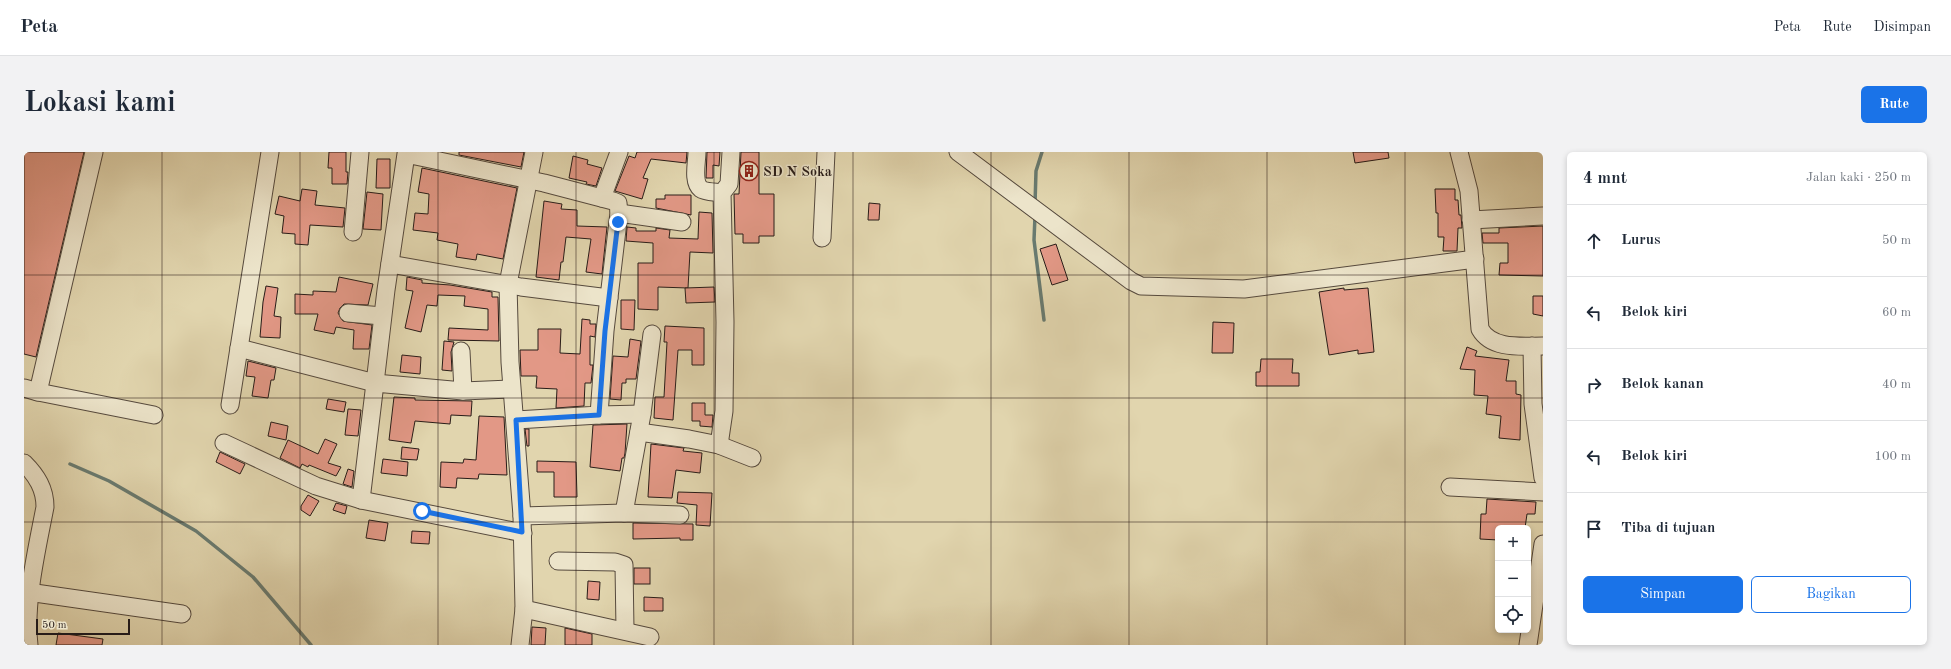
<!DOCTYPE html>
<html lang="id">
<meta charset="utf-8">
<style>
:root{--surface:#fff;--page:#f2f2f3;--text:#1f2937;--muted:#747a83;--line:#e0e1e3;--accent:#1a73e8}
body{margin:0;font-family:"Old Standard TT",serif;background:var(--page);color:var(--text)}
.controls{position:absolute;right:12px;bottom:12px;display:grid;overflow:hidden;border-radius:6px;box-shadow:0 2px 6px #0003}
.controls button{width:36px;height:36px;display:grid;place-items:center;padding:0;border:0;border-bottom:1px solid var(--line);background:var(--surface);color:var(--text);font:20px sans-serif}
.scale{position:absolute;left:12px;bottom:10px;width:94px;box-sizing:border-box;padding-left:4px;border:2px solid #281c18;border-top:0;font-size:11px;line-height:14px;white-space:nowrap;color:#281c18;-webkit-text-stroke:3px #ece4ca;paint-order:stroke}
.stop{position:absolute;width:12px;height:12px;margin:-9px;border:3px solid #1a73e8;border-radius:50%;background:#fff}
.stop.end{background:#1a73e8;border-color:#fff;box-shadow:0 1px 4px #0008}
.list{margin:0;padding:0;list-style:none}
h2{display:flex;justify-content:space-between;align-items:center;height:52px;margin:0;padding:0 16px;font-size:17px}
h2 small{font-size:13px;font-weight:400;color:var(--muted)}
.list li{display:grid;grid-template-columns:26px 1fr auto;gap:12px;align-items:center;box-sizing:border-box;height:72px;padding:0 16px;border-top:1px solid var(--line)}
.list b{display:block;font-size:15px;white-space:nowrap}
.list em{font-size:13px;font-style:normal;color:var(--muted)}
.actions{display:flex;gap:8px;padding:12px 16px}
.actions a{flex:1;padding:9px 0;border:1px solid var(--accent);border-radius:6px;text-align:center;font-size:14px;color:var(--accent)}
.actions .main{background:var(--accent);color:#fff}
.icon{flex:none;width:22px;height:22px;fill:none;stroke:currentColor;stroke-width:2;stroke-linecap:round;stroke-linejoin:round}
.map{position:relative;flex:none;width:1519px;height:493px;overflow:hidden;border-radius:6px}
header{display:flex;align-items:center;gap:24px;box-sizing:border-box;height:56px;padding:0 20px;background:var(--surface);border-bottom:1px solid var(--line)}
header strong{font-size:19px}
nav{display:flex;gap:22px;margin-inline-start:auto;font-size:14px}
.intro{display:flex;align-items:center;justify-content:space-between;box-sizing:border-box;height:96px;padding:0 24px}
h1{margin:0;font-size:28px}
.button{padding:10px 18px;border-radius:6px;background:var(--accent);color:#fff;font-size:14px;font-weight:700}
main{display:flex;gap:24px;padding:0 24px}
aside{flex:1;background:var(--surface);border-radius:6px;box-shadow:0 2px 6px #0003}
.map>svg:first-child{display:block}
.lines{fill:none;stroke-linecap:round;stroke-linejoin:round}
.stream{stroke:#697a6f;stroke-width:3.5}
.building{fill:#e29886;stroke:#281c18}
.minor-casing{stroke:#564a3e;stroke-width:19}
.minor{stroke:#ece4ca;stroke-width:17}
.route{stroke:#1a73e8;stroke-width:5}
.grid{fill:none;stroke:#281c18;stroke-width:1;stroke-opacity:0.55}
.labels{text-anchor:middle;stroke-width:3;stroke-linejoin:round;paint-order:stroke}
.poi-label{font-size:14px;font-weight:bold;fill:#281c18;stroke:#ece4ca;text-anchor:start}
</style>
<header>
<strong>Peta</strong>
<nav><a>Peta</a><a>Rute</a><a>Disimpan</a></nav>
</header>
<div class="intro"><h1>Lokasi kami</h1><a class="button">Rute</a></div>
<main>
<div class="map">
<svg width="1519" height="493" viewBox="0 0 1519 493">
<rect width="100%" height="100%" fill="#e1d5ae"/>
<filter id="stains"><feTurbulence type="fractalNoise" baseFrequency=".005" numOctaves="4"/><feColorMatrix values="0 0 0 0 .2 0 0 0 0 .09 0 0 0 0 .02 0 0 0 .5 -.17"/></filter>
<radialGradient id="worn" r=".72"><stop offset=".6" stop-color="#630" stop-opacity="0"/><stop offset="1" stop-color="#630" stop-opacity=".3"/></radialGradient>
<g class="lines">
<!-- stream -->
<g class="stream">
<path d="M1011,52L1012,19L1018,0"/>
<path d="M1011,64L1010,88L1020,168"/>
<path d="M46,312L85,329L172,379L229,425L287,493"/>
</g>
</g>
<!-- building -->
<g class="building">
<path d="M0,0H60L12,205L0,202Z"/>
<path d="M305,0H322V20H324L323,32H308V16H304Z"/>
<path d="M435,0H500L497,15L435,3Z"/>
<path d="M613,0H663L662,11L627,7L619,26L624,27L618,47L591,39L605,4L611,6Z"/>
<path d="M683,0H696L695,14L689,13V26H682Z"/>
<path d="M717,0H735V42H750V84H735V91H719V82H711L710,42H715Z"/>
<path d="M1329,0H1364L1365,6L1331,11Z"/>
<path d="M549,4L564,8L563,12L578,16L572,34L562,32L563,30L545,26Z"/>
<path d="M353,7H366V36H352Z"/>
<path d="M398,16L493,36L479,107L453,102L452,108L432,105L434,92L413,88L414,81L389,78L391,61L404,62L405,42L394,40Z"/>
<path d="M278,37L293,39L291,53L321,56L319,75L286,73L284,93L271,92V82L258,81L260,64L251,62L255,44L276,49Z"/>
<path d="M1411,37H1431V48H1434L1435,63H1437L1438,76H1434L1433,99H1419L1420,85H1414V61H1412Z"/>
<path d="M343,40L359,42L357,78L339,77Z"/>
<path d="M641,43H667V63L632,56V47H641Z"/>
<path d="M520,49L538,52L537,57L553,58V74L583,75L578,122L562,120L567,87L542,85L539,110H537L535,128L512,125Z"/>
<path d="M845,51L856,52L855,68H844Z"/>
<path d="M675,60L688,61L689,101L666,100L664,136L634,135V158L614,157V111H629V91L602,89L603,75L612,76V79H632V76L646,78L645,86L674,87Z"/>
<path d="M1519,74V124L1475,123L1476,111H1484V91H1459L1458,81H1475V76Z"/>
<path d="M1032,92L1044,128L1028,133L1016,97Z"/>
<path d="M315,125L349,132L344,153L320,152L316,156L314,161L319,169L348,173L345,197H329L330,178L312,175L310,182L290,178L294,162H271V142L289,143V139L312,140Z"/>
<path d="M383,125L398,128V131L426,133L468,140V145H474L475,189L424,188L425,176L464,178V157L440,154L441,144L414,143L413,154L403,153L397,180L381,176L389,139L382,138Z"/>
<path d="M242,134L254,136L250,164L257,165L256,186L236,185L239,150Z"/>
<path d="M690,135L691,150L662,151L661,136Z"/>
<path d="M1320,136V138L1344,136L1350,200L1334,202V198L1305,203L1295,140Z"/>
<path d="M1509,144H1519V164L1509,162Z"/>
<path d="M597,148H611L610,178L597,177Z"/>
<path d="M558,167L566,168V172H572L571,185L566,184V213H569L567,231H561L560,254L532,256L533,237L512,236L513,224H497L496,198H514V177H537L536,201L556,202Z"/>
<path d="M1189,170L1210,171L1209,201H1188Z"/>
<path d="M641,174L680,176V213H668V198H654L649,268L630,266L631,245H640L643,190H640Z"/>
<path d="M606,187L617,189L612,227H602V231H598L597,248L586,247L589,204L604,205Z"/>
<path d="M420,189L430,190L427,200L428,219L418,218Z"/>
<path d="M1443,195L1453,199L1451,204L1485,208L1482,229H1492V242L1497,243L1496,288L1475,286L1477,264L1462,262L1464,244L1450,243L1451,218L1436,217Z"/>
<path d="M378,203L397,205L396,222L376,220Z"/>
<path d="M1237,207H1269L1268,221H1275V234H1232V220H1236Z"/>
<path d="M224,209L252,216L250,228H247L244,246L228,244L231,225L222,224Z"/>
<path d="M370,245L391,246V248L448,249L447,264L427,263L426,272L391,269L387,291L365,288Z"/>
<path d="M304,247L322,250L320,260L302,257Z"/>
<path d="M668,251H681V263H689L688,275L676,274V269H668Z"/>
<path d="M324,257L337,258L334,284L321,283Z"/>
<path d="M455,264L480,265L483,323L455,322L454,327L433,326L432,336L416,335L417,310L439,311L440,307L452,308Z"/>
<path d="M247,270L264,274L262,288L244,284Z"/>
<path d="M603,272L601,301L600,306H598L596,319L566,315L569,273Z"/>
<path d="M501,277H505V294H503Z"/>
<path d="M301,287L313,292L304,311L317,315L312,324L285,313L284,315L278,312L276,316L256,306L264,288L294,302Z"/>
<path d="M627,292L660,296L659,299L678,301L676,321L652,318L648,346L624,345Z"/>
<path d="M378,295L395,297L393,308L377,307Z"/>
<path d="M196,300L221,312L216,322L192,310Z"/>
<path d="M359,307L384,310L383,324L357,321Z"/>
<path d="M513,309L552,310L553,345H530V320H513Z"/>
<path d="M324,317L330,319L328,335L319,332Z"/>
<path d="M654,340L688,341L686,374L672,373L673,353L653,351Z"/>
<path d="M284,343L295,349L286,364L277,358V354Z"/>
<path d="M1463,347L1512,350L1511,362H1503L1501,376H1474V388L1456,387L1457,362H1462Z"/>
<path d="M312,351L323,354L321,362L309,358Z"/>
<path d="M345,368L364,371L361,389L342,386Z"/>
<path d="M609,371L669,372V388H656V386L609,387Z"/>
<path d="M388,379L406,380L405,392L387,391Z"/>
<rect x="610" y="416" width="16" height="16"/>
<path d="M564,429L576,430L575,448L563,447Z"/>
<path d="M620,445L639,446V459H620Z"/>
<path d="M508,475L522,476L521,493H507Z"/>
<path d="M541,476L568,482V493H541Z"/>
<path d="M34,481L79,487L78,493H32Z"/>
</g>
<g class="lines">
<defs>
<g id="minor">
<path d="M673,0C673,10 668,30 677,37C681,40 692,40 698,41"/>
<path d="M934,0L1107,129L1117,134L1220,137L1451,107"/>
<path d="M1435,0L1445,39L1456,177C1468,198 1498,194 1519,194"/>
<path d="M578,46L595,0"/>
<path d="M595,61L658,70"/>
<path d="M1447,68L1519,64"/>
<path d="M329,80L336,0"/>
<path d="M798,86L802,0"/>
<path d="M366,112L497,135L585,146"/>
<path d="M324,161L358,164"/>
<path d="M1508,194L1509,252L1519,326"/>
<path d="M215,196L351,231L362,138L382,2L520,31L589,49L594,51L595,61L581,179L575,263L492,268"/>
<path d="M437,199L439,239L487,237"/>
<path d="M0,236L14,240L130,263"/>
<path d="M14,240L70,0"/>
<path d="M206,253L246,0"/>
<path d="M575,263L618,262"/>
<path d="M615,280L665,287L695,293L700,259L701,170L698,41L705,32L707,0"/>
<path d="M200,291L292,334L337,348L499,381"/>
<path d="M695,293L728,306"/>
<path d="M0,311C13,324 21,337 21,355C13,397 0,451 5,493"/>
<path d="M1426,335L1519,340"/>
<path d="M337,348L351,231L439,239"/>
<path d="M600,361L618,262L628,182"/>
<path d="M498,364L600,361L656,363"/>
<path d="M534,409L591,410L600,413L601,478"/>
<path d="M4,440L158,462"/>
<path d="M500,457L626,485"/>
<path d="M496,493L500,457L498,364L486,210L484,132L510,0"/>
<path d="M1504,493L1519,392"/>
</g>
</defs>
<!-- minor casing -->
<use href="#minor" class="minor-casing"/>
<!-- minor -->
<use href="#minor" class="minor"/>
</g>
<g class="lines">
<!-- route -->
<path class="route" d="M398,359L498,380L492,268L575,263L581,179L594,70"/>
</g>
<!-- grid -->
<path class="grid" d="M138,0V493M276,0V493M414,0V493M552,0V493M690,0V493M829,0V493M967,0V493M1105,0V493M1243,0V493M1381,0V493M0,123H1519M0,246H1519M0,370H1519"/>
<!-- icons -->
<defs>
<symbol id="building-ring" viewBox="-11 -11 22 22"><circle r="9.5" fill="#ece4ca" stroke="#8f2418" stroke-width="1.5"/><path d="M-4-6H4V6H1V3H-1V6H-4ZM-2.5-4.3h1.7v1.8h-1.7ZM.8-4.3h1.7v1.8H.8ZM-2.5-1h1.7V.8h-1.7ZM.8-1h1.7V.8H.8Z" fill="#8f2418"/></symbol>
</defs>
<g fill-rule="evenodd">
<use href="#building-ring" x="714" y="8" width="22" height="22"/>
</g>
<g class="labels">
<!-- poi labels -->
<g class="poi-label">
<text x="739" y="24">SD N Soka</text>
</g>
</g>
<rect width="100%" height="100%" filter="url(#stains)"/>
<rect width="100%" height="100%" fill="url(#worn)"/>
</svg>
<div class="controls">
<button>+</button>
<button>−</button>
<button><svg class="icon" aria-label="locate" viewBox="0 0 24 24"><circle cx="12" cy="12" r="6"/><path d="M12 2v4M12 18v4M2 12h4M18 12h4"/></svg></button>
</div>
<div class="scale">50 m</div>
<div class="stop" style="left:398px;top:359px"></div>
<div class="stop end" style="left:594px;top:70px"></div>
</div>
<aside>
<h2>4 mnt<small>Jalan kaki · 250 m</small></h2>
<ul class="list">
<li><svg class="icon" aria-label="ahead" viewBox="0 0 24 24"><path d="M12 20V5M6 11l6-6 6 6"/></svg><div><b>Lurus</b></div><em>50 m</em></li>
<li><svg class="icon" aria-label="left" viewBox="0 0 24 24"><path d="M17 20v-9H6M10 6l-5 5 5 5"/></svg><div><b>Belok kiri</b></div><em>60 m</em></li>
<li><svg class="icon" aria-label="right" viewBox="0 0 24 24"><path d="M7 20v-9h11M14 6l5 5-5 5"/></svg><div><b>Belok kanan</b></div><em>40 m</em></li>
<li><svg class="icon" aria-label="left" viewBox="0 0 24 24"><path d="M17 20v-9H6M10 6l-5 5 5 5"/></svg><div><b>Belok kiri</b></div><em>100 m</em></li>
<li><svg class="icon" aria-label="arrive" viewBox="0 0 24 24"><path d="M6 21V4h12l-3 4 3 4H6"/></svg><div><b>Tiba di tujuan</b></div></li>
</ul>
<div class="actions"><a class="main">Simpan</a><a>Bagikan</a></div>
</aside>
</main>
